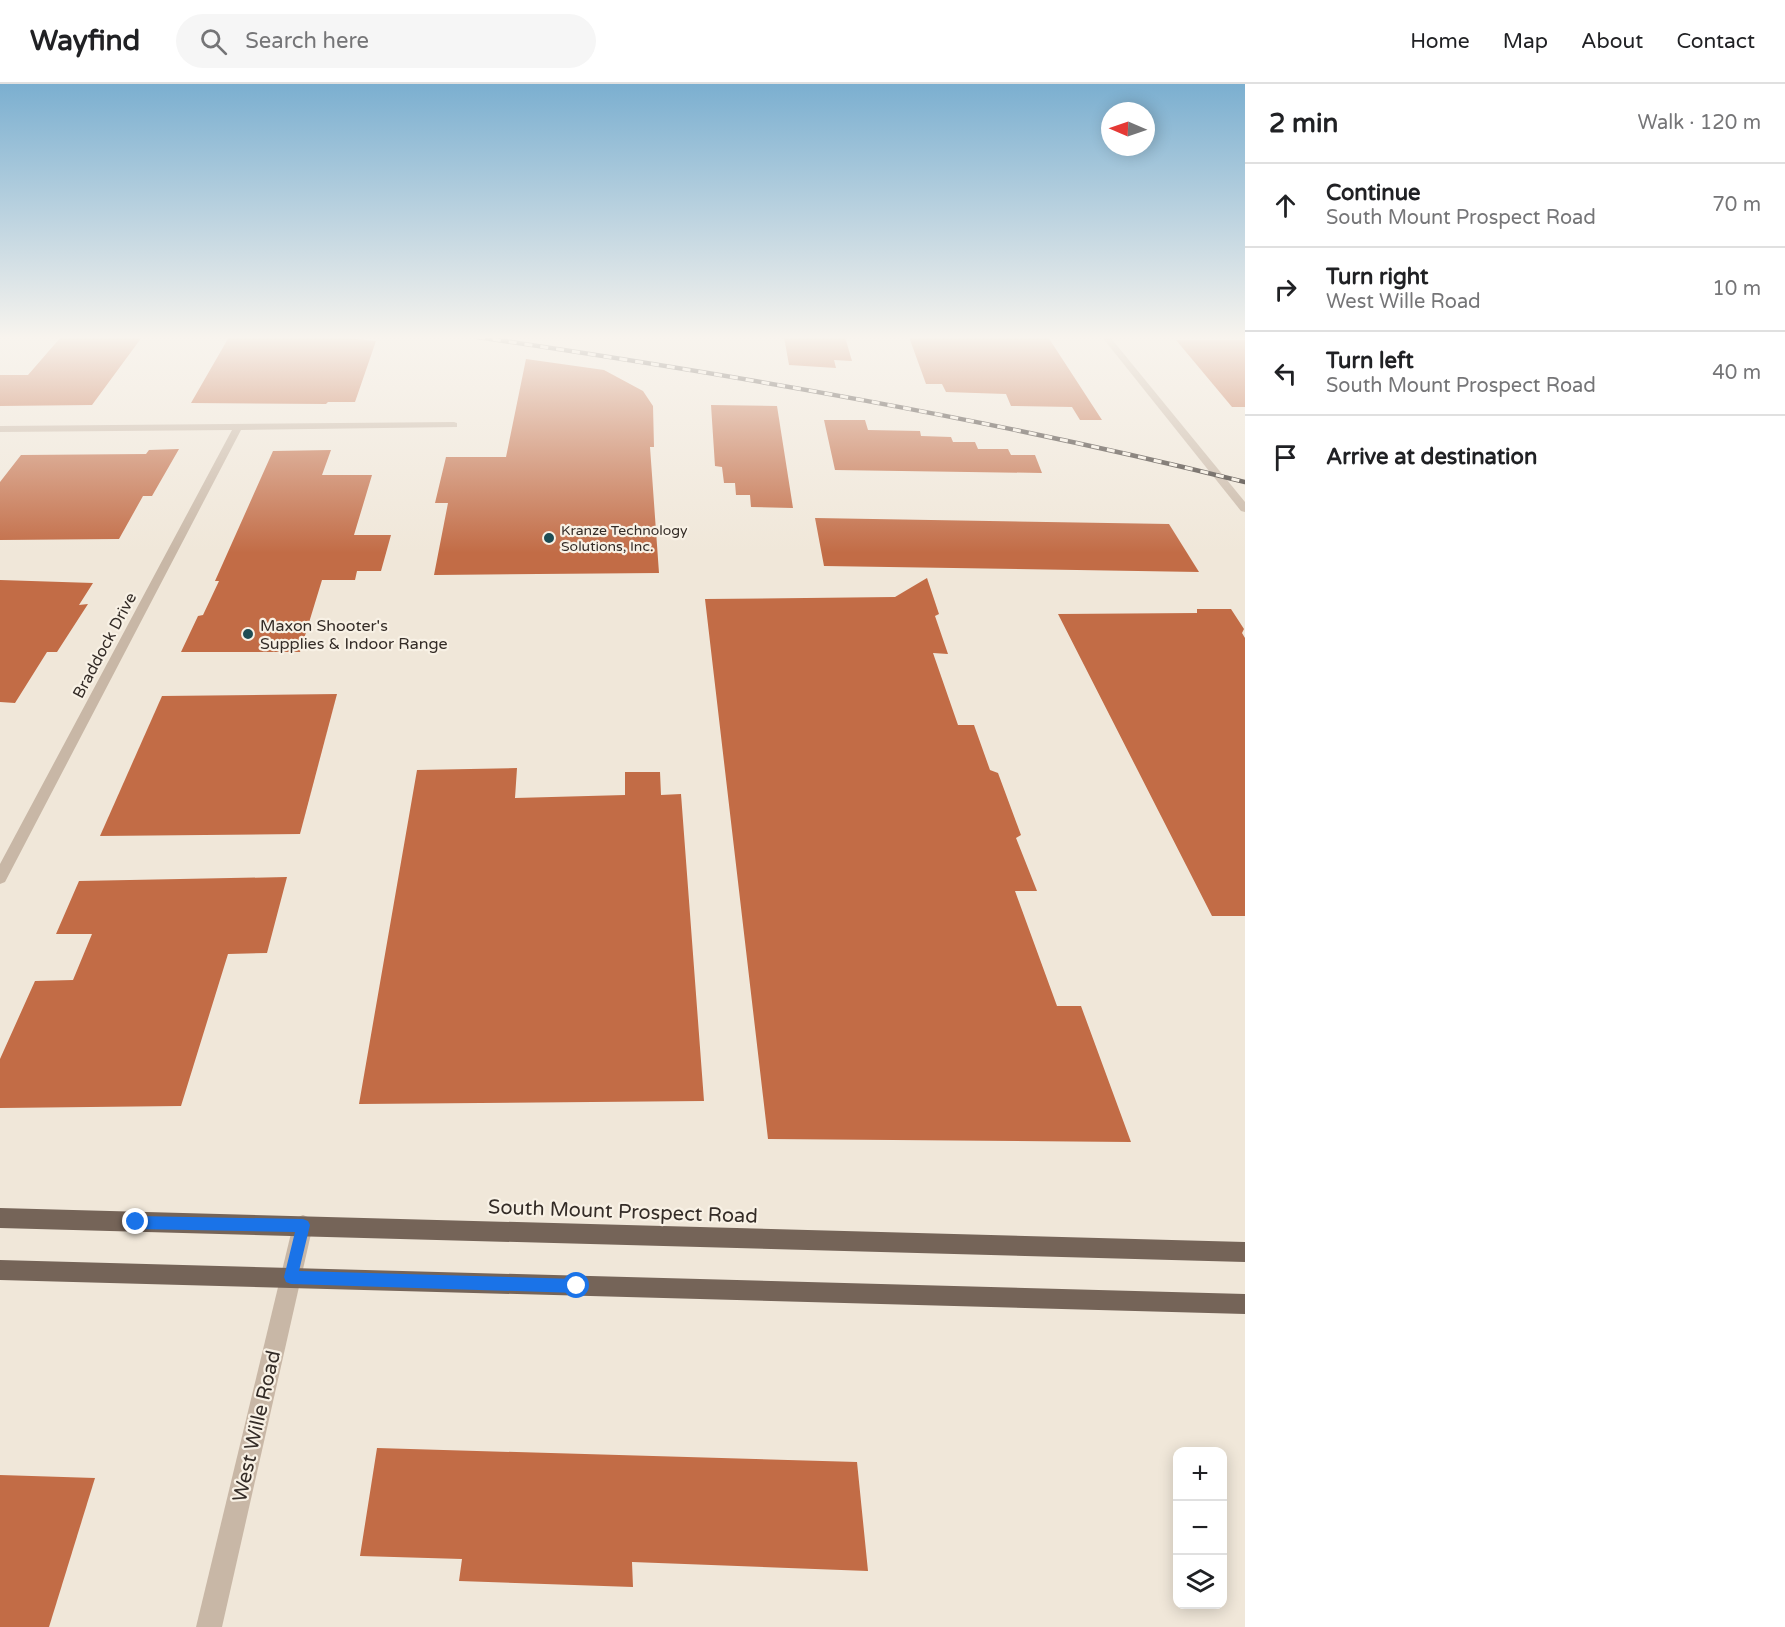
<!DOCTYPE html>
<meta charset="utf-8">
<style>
:root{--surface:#fff;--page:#f6f6f6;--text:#202124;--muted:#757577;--line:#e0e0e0}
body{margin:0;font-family:"Varela Round",sans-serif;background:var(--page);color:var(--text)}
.controls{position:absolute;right:18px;bottom:18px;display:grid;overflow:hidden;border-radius:12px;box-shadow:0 3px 15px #0003}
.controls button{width:54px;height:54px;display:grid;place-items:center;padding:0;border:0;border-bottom:2px solid var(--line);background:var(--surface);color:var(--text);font:30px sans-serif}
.compass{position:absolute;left:1101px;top:18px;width:54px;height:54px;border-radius:50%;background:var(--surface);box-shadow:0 3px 15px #0003;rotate:272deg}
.stop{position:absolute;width:18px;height:18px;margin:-14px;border:4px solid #1a73e8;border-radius:50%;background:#fff}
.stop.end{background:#1a73e8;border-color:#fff;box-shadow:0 2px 6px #0008}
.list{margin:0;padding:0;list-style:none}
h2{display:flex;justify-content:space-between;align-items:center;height:78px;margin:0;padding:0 24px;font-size:26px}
h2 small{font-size:20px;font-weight:400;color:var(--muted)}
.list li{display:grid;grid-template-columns:39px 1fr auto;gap:18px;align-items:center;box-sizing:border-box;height:84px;padding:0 24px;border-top:2px solid var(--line)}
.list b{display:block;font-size:22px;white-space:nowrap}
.list p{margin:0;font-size:20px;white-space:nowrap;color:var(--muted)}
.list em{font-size:20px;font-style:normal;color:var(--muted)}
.icon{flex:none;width:33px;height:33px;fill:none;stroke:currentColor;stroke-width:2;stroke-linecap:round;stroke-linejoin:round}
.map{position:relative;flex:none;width:1245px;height:1543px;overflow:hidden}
header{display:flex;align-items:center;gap:36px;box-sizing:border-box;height:84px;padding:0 30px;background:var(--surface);border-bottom:2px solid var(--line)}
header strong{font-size:28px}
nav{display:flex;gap:33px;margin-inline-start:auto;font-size:21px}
.search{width:420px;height:54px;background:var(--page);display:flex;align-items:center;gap:15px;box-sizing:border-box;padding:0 21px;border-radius:33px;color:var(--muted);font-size:22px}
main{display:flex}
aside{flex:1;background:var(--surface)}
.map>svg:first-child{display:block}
.building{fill:#c26c46}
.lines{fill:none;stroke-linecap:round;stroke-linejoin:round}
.minor{fill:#c8b7a6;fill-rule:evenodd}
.major{fill:#756458;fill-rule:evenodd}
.rail-casing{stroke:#342c27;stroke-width:4.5}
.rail{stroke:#f8f1e5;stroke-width:3;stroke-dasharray:8;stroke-linecap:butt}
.route{fill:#1a73e8}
.poi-dot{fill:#1e4d54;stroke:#f8f1e5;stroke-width:2}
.labels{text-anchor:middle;stroke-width:4.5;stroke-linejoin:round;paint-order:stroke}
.far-poi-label{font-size:14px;fill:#342c27;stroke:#f8f1e5;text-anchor:start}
.poi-label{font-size:16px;fill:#342c27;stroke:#f8f1e5;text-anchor:start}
.street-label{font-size:16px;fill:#342c27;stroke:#f8f1e5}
.near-street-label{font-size:20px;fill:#342c27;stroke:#f8f1e5}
</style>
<header>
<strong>Wayfind</strong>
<div class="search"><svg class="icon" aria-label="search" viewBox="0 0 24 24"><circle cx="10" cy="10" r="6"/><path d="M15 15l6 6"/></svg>Search here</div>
<nav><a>Home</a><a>Map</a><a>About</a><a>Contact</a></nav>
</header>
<main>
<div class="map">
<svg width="1245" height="1543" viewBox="0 0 1245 1543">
<rect width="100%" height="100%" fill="#f0e7d9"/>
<!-- building -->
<g class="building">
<path d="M61,253H142L92,321L0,322V291H28Z"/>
<path d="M229,253H337L376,257L355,318H328L326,320L191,319Z"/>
<path d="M784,253H845L852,277L834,276L836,284L789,281Z"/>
<path d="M909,253H1048L1102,336H1080L1072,323L1011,322L1006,310L946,308L942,300H926Z"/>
<path d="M1176,256H1245V323H1232Z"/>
<path d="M526,275L604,286L643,307L653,322L654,363H650L659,489L434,491L448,419H435L446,373H506Z"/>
<path d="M711,321L777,322L793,424L751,423L750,411H736L735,399H724L722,383L715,382Z"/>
<path d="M824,336H865L868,346L920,347L921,352L951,353L953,358H975L978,365H1008L1011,371H1035L1042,389L835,386Z"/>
<path d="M179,365L152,412H143L119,455L0,456V398L21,371L146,370L149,366Z"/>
<path d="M331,366L322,391H372L354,451H391L381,487H357L355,496H322L300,568H181L198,532L203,531L219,497H215L273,367Z"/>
<path d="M815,434L1169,440L1199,488L824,482Z"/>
<path d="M927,494L939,530L935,532L948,570L933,569L958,641H974L990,686L998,689L1021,751L1016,754L1037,807H1015L1057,922H1081L1131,1058L768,1055L705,515L895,513Z"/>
<path d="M0,496L93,499L79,521L88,520L57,568H47L15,619L0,618Z"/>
<path d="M1197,525H1231L1244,545L1242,549L1245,554V832H1212L1058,530L1197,529Z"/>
<path d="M337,610L300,750L100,752L162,612Z"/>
<path d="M517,684L515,714L625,711V688H660L661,711L681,710L704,1017L359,1020L417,686Z"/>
<path d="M287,793L267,869L228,870L181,1022L0,1024V975L35,897L73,896L92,850H56L79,797Z"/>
<path d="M377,1364L857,1378L868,1487L632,1478L633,1503L459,1497L462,1475L360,1472Z"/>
<path d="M0,1391L95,1394L49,1543H0Z"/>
</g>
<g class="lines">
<!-- minor -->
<g class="minor">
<path d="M1102,253H1110L1245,418V428L1241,427Z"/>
<path d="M454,338L457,339V343L241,346L5,798L0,800V780L232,346L0,348V342Z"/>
<path d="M303,1131L310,1134L313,1141L222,1543H196L293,1141L296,1134Z"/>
</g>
<!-- major -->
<g class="major">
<path d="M0,1124L1245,1158V1178L0,1144Z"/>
<path d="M0,1176L1245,1210V1230L0,1196Z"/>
</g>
<defs>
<path id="rail" d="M477,253C735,291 991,335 1245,398"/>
</defs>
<!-- rail casing -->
<use href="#rail" class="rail-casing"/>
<!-- rail -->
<use href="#rail" class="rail"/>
</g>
<!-- sky -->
<linearGradient id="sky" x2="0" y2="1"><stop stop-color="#7bafd0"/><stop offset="0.54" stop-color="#f8f4ee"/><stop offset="1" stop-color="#f8f4ee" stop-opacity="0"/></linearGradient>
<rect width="1245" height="469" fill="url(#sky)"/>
<!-- route -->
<path class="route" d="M136,1132L303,1135L308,1137L310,1141L299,1187L577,1195L581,1197L583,1202L581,1207L577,1209L291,1200L286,1198L284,1193L295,1148L136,1145L131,1143L129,1138L131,1134Z"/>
<!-- markers -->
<g class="poi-dot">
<circle cx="549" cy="454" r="6"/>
<circle cx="248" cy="550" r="6"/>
</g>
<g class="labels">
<!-- far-poi labels -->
<g class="far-poi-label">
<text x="561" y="451">Kranze Technology<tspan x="561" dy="16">Solutions, Inc.</tspan></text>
</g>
<!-- poi labels -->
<g class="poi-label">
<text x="260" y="547">Maxon Shooter's<tspan x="260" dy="18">Supplies &amp; Indoor Range</tspan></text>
</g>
<!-- street labels -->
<g class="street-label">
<text transform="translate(104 561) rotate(-62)" y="6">Braddock Drive</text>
</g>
<!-- near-street labels -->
<g class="near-street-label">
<text transform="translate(623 1127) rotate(2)" y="7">South Mount Prospect Road</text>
<text transform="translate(256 1342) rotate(-77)" y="7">West Wille Road</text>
</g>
</g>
</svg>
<div class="controls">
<button>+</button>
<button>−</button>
<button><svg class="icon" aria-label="layers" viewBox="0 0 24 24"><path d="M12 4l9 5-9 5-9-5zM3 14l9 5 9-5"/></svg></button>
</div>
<svg class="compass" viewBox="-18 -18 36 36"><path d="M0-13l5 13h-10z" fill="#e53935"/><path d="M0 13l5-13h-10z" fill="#757577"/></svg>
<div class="stop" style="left:577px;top:1202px"></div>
<div class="stop end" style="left:136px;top:1138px"></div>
</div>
<aside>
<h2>2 min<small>Walk · 120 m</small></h2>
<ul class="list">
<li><svg class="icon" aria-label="ahead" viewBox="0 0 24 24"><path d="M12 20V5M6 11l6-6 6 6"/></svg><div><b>Continue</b><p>South Mount Prospect Road</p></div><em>70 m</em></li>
<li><svg class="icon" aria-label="right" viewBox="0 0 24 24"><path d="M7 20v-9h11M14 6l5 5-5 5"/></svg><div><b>Turn right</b><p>West Wille Road</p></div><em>10 m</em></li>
<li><svg class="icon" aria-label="left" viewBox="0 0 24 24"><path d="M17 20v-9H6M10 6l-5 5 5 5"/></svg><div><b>Turn left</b><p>South Mount Prospect Road</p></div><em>40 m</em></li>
<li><svg class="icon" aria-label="arrive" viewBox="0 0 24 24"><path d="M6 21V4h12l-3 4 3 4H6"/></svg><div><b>Arrive at destination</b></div></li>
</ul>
</aside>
</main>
